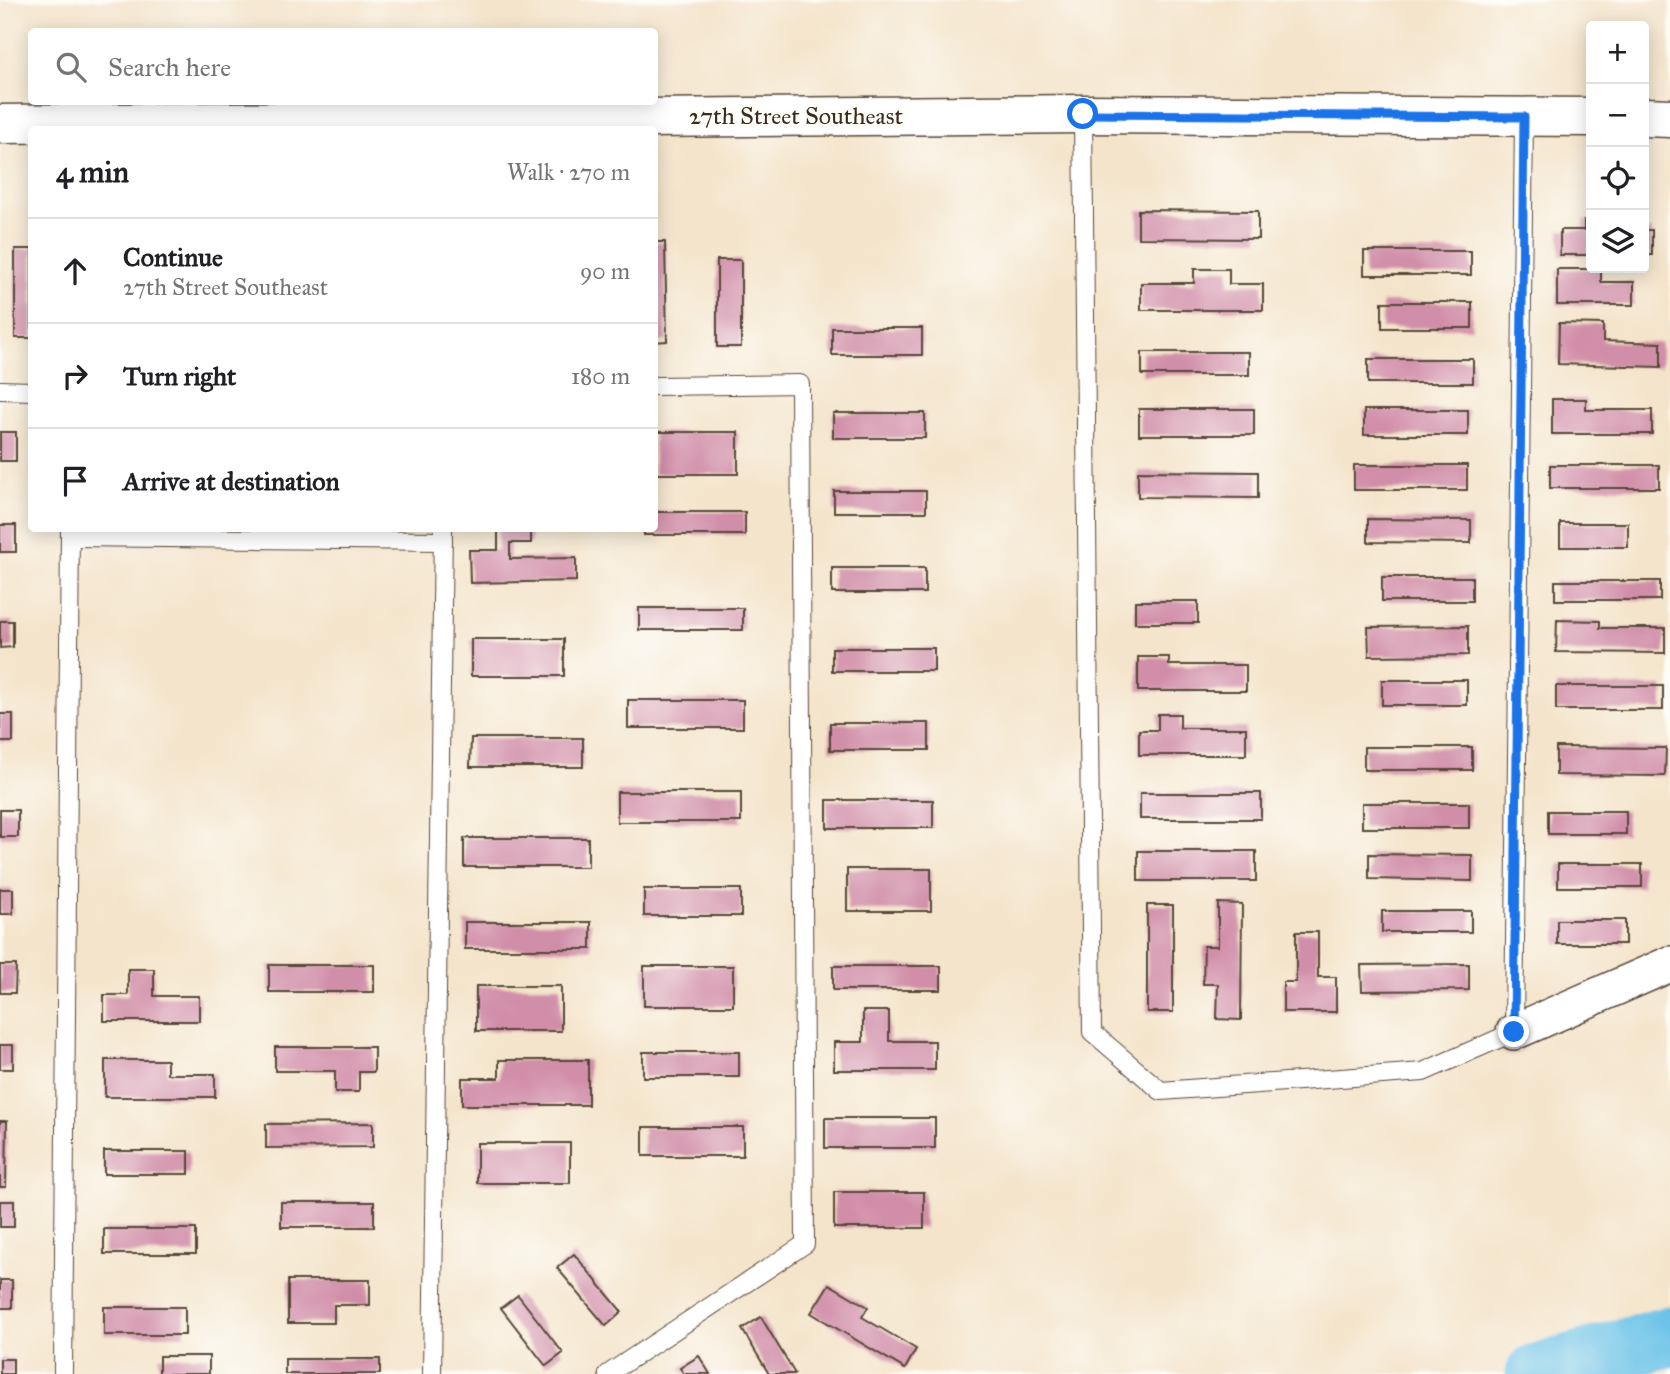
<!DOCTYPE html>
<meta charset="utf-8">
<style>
:root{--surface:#fff;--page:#f2f2f2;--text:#202124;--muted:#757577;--line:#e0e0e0}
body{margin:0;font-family:"IM FELL Great Primer",serif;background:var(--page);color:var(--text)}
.controls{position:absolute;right:21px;top:21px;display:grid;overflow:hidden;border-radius:7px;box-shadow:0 4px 18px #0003}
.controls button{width:63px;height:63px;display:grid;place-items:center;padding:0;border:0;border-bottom:2px solid var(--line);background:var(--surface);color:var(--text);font:35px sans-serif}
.stop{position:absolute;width:21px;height:21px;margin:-16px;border:5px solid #1a73e8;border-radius:50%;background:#fff}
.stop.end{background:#1a73e8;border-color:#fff;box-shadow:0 2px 7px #0008}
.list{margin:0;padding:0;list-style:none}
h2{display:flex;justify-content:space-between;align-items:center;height:91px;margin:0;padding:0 28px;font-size:30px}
h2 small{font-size:23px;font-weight:400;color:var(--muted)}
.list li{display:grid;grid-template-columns:46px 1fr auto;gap:21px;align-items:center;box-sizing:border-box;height:105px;padding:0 28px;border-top:2px solid var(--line)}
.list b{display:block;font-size:26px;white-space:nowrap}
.list p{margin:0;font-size:23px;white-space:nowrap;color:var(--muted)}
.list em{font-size:23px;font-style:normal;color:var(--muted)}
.icon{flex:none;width:38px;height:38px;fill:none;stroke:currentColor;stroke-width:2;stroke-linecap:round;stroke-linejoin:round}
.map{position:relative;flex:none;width:1670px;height:1374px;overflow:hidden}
.search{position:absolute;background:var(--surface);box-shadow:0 4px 18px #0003;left:28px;top:28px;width:630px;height:77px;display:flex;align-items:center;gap:18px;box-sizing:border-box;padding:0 24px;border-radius:7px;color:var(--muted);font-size:26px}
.panel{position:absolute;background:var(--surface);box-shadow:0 4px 18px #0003;left:28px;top:126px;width:630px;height:406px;border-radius:7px}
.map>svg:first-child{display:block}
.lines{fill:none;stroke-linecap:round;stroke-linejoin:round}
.river{stroke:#6cc2e8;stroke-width:61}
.building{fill:#d18ea9}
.service-casing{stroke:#574638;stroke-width:20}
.minor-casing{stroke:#574638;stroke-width:38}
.tertiary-casing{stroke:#574638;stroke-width:41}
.service{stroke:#fff;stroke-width:18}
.minor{stroke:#fff;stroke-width:35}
.tertiary{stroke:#fff;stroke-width:38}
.route{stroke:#1a73e8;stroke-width:9}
.labels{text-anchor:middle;stroke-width:6;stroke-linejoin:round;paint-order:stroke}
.street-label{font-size:24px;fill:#3b2a1e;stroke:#fdfcf7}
</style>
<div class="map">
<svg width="1670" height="1374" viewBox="0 0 1670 1374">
<rect width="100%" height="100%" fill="#fdfcf7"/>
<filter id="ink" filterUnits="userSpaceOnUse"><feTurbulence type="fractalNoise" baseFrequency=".0143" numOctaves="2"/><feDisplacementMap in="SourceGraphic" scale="14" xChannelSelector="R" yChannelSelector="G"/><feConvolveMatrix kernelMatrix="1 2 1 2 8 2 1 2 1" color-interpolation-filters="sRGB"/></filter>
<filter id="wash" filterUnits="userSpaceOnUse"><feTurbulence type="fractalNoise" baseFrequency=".00686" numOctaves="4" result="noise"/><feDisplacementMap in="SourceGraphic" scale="28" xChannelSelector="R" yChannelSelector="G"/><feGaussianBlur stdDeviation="1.57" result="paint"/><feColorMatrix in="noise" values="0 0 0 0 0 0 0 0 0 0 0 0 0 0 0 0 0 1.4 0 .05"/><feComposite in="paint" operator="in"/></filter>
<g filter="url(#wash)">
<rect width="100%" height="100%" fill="#f4e4cb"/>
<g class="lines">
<!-- river -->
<path class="river" d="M1536,1374L1670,1336"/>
</g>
<g id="blocks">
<!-- building -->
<g class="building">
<path d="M1138,210L1258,211V239L1138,238Z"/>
<path d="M1584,220H1591V255H1560V230H1584Z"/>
<rect x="1644" y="230" width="8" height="25"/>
<path d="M654,242H665L667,341L654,342Z"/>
<rect x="15" y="249" width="17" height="89"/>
<rect x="1364" y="251" width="107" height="24"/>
<rect x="717" y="260" width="24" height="87"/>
<path d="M1194,269H1229V284H1263V310H1141V283H1194Z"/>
<path d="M1557,269H1601V282H1634V305H1557Z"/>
<rect x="1382" y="302" width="90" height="26"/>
<path d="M1559,323L1603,324V341L1661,343V367L1558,364Z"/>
<rect x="832" y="328" width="90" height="27"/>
<rect x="1142" y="352" width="107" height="23"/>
<rect x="1368" y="359" width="105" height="24"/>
<path d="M1552,399H1586V410H1652V434H1552Z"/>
<rect x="1139" y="409" width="115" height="26"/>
<rect x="1364" y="410" width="104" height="25"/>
<rect x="833" y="413" width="92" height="25"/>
<rect x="0" y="432" width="16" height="29"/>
<rect x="654" y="432" width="84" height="42"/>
<rect x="1354" y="465" width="113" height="25"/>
<rect x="1550" y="465" width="109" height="23"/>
<path d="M1138,471L1258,472V498L1138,497Z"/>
<rect x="834" y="491" width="92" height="21"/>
<path d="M654,512H745V535H644V528H654Z"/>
<path d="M1368,519L1471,520V543L1368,542Z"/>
<rect x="1560" y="523" width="68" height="24"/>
<rect x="0" y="525" width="16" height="27"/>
<path d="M498,528H531V543H510V559L576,558V581L470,583L469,550H498Z"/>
<rect x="832" y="568" width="93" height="25"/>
<rect x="1382" y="577" width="90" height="24"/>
<rect x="1555" y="581" width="105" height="19"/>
<rect x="1135" y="601" width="63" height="22"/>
<rect x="639" y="608" width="104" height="22"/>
<path d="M1557,620L1600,621V628H1665V653L1556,652Z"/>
<path d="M0,621H13V647L0,648Z"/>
<path d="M1468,626V655L1369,656L1368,627Z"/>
<rect x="471" y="639" width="93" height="37"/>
<rect x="832" y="648" width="102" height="23"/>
<path d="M1138,657H1169V665H1246V691H1138Z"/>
<rect x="1382" y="680" width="85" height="25"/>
<rect x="1556" y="686" width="107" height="24"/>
<rect x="628" y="700" width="115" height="28"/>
<rect x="0" y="714" width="13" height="28"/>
<path d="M1158,714H1180V728H1246V755H1139V730H1158Z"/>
<rect x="830" y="723" width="99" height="27"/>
<path d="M471,738H583V767H470Z"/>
<rect x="1364" y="747" width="108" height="23"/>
<path d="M1556,747L1666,748L1665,776L1556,775Z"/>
<rect x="617" y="792" width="124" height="30"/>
<rect x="1140" y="793" width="121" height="26"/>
<rect x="827" y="800" width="106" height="28"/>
<rect x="1362" y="803" width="107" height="25"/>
<rect x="0" y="810" width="18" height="27"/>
<rect x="1548" y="811" width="78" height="23"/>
<rect x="464" y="838" width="124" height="29"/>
<rect x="1138" y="851" width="118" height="30"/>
<path d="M1369,854L1472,855V881L1369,879Z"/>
<rect x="1558" y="864" width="84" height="23"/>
<rect x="847" y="869" width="84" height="42"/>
<rect x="0" y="889" width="13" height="25"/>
<rect x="644" y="889" width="97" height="27"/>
<path d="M1218,903L1242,904L1241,1020L1217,1019L1218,984H1203L1204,946H1218Z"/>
<rect x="1147" y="905" width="26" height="107"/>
<rect x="1382" y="911" width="89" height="21"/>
<rect x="1557" y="920" width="68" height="24"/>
<rect x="465" y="922" width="126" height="27"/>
<path d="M1296,932H1318V977H1336V1012H1283V982H1296Z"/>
<path d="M1469,964V990L1362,991L1361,965Z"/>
<path d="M0,965H16L15,993H0Z"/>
<rect x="269" y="965" width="105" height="27"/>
<rect x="644" y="966" width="89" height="40"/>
<rect x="833" y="966" width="108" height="24"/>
<path d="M128,969H154V996H199V1021H104V995H128Z"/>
<rect x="476" y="986" width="85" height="45"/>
<path d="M863,1011H889V1041H935V1070H834V1042H863Z"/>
<rect x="0" y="1045" width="13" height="24"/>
<path d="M275,1047H374V1072H359V1092H335V1071H275Z"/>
<rect x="643" y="1052" width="96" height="25"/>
<path d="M105,1060H167V1074H215V1097H105Z"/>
<path d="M499,1060H588V1105H462V1078H499Z"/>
<rect x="825" y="1118" width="110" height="30"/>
<path d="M0,1121H7L6,1187H0Z"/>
<path d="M373,1123V1147L266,1148V1124Z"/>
<rect x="643" y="1127" width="100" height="29"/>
<rect x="477" y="1143" width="93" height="40"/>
<rect x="104" y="1151" width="85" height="23"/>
<rect x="834" y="1192" width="90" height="36"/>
<rect x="0" y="1201" width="14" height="26"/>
<rect x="281" y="1202" width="93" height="25"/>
<rect x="104" y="1229" width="92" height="25"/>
<path d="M574,1254L622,1312L606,1326L557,1268Z"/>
<rect x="0" y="1280" width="12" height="28"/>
<path d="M288,1280H370V1305H334V1323H288Z"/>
<path d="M829,1284L868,1307L862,1317L916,1349L905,1369L811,1313Z"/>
<path d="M518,1295L563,1353L546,1366L501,1308Z"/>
<rect x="104" y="1307" width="81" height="28"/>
<path d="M761,1317L795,1374H769L742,1329Z"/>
<rect x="159" y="1356" width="50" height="18"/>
<path d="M699,1356L710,1374H684L680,1368Z"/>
<rect x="0" y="1359" width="13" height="15"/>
<rect x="285" y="1359" width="95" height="15"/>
</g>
</g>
</g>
<g filter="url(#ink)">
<use href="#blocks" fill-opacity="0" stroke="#574638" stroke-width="2"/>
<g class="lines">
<defs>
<g id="service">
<path d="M1083,114L1092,1032L1161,1091L1423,1072L1514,1032L1524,117"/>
<path d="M0,390L32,391"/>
<path d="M70,537L443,541"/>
<path d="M63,1374L70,528"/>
<path d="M432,1374L443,528"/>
<path d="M608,1374L805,1244L800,384L654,386"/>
</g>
<path id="minor" d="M1514,1032L1670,964"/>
<g id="tertiary">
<path d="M1644,117L1670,118"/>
<path d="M0,124L1083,114L1591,117"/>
</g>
</defs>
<!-- service casing -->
<use href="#service" class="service-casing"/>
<!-- minor casing -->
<use href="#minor" class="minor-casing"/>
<!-- tertiary casing -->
<use href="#tertiary" class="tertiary-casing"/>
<!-- service -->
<use href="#service" class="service"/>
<!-- minor -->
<use href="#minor" class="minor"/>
<!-- tertiary -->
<use href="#tertiary" class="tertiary"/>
</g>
</g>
<g class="lines" filter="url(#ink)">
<!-- route -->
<path class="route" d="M1083,114L1524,117L1514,1032"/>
</g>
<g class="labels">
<!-- street labels -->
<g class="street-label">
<text x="796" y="124">27th Street Southeast</text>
</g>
</g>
</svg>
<div class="controls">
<button>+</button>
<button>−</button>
<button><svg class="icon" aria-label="locate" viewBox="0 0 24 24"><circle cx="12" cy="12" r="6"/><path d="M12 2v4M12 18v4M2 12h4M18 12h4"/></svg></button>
<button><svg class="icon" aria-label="layers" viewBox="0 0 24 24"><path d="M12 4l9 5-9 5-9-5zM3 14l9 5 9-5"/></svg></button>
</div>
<div class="stop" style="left:1083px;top:114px"></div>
<div class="stop end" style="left:1514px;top:1032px"></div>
<div class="search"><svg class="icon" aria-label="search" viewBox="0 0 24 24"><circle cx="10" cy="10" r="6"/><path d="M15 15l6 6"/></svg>Search here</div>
<section class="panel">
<h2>4 min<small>Walk · 270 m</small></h2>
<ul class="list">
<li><svg class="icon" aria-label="ahead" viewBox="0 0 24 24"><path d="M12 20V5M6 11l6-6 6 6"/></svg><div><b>Continue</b><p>27th Street Southeast</p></div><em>90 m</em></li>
<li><svg class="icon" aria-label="right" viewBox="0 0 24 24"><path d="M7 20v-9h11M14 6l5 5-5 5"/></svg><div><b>Turn right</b></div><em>180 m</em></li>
<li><svg class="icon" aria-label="arrive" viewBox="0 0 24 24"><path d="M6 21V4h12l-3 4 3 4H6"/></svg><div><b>Arrive at destination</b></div></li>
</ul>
</section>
</div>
